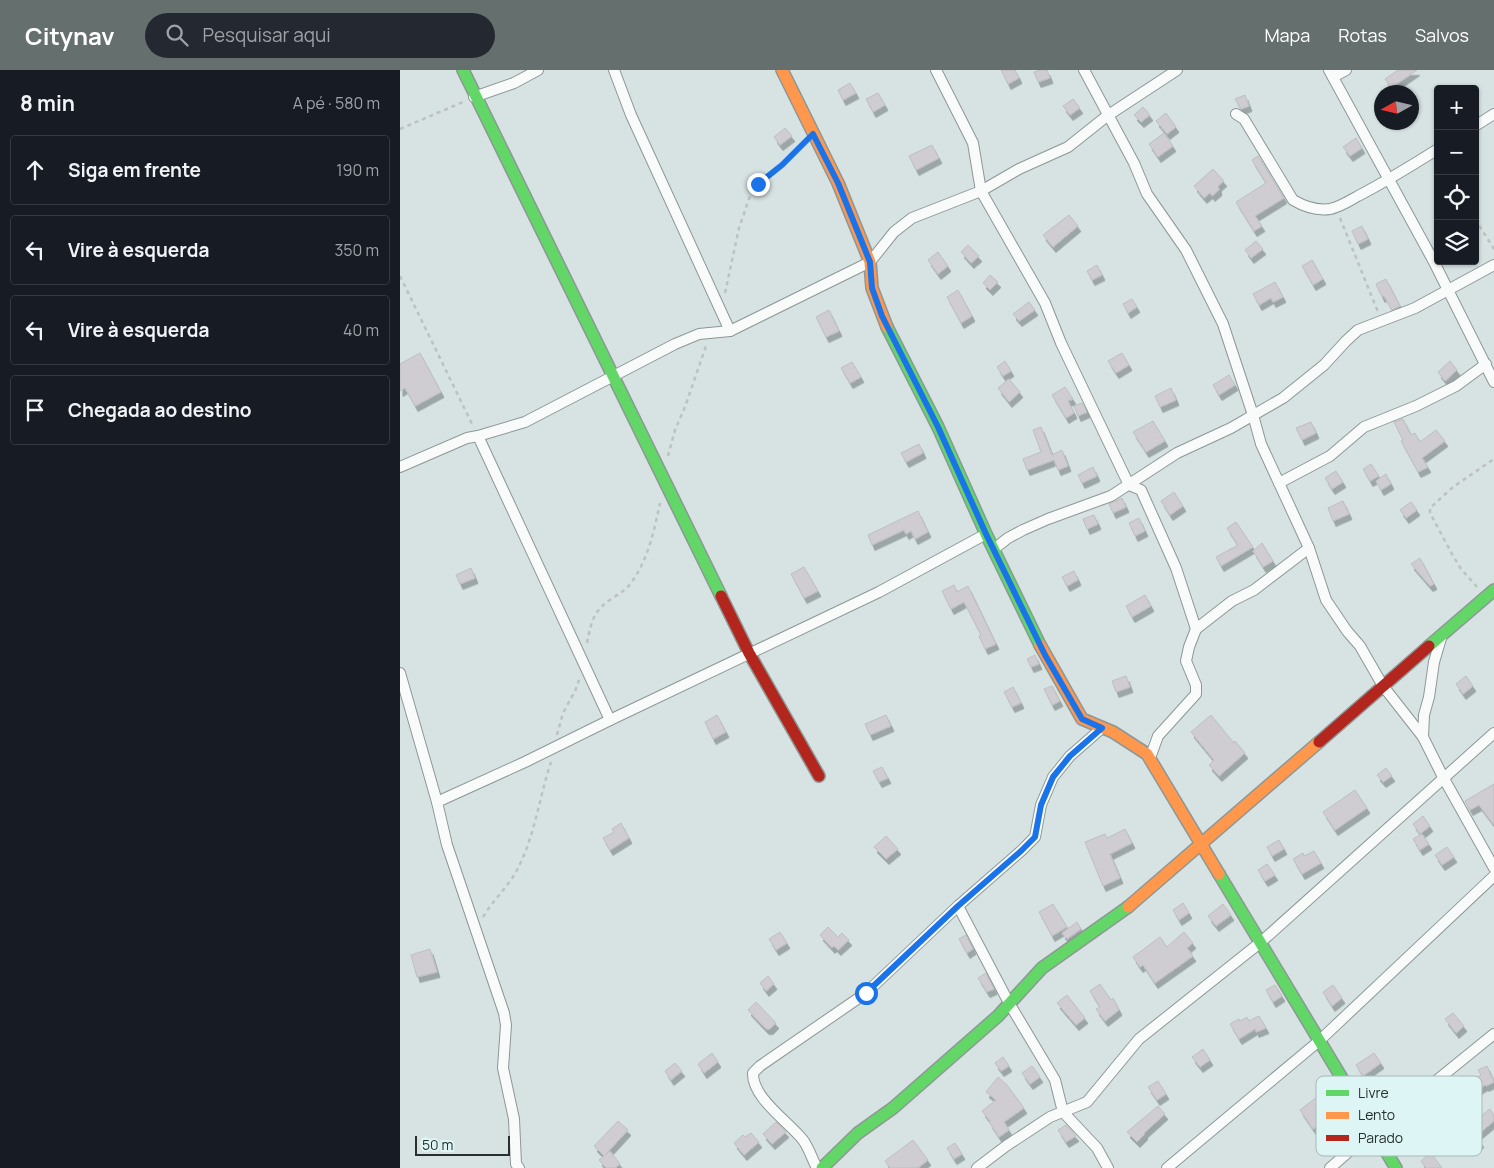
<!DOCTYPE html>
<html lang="pt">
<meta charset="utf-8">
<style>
:root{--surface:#171b24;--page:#242831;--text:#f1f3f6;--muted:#9ea1a6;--line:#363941;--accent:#646f6e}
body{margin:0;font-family:Manrope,sans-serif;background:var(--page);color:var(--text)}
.controls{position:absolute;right:15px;top:15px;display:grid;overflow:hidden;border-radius:5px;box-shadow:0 1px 4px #0004}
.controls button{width:45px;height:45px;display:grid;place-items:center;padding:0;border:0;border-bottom:1px solid var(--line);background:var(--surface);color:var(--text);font:25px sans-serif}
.compass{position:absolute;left:974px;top:15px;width:45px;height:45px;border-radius:50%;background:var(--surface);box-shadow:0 1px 4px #0004;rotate:262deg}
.scale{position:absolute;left:15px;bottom:12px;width:95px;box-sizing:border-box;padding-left:5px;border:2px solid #27302f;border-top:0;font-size:14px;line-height:18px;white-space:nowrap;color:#27302f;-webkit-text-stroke:4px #def5f5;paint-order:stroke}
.stop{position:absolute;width:15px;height:15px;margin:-11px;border:4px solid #1a73e8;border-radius:50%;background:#fff}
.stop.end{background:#1a73e8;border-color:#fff;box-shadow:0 1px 5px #0008}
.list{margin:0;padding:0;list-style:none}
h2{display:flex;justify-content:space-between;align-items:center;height:65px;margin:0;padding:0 20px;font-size:21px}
h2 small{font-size:16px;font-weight:400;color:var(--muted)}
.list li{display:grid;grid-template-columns:32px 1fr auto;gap:15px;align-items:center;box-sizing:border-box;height:70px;margin:0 10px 10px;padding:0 10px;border:1px solid var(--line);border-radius:5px}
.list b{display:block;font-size:19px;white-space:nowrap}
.list em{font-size:16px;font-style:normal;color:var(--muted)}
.icon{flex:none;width:28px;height:28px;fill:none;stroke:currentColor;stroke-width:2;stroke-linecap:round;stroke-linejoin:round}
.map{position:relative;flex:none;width:1094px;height:1098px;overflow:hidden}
header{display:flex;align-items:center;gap:30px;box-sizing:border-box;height:70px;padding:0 25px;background:var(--accent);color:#fff}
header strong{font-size:24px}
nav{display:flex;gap:28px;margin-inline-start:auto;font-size:18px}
.search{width:350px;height:45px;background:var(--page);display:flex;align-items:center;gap:12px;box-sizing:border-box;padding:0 18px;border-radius:28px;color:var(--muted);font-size:19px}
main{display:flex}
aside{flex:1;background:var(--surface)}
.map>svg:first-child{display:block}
.building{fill:#cfcdd1;stroke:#bdbfc0;filter:url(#shadow)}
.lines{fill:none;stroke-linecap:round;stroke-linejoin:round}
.street-casing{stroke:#8d9796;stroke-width:12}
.fast-casing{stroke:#8d9796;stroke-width:14}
.slow-casing{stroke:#8d9796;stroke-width:14}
.jam-casing{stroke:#8d9796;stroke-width:14}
.path{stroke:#bdc1c0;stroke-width:2.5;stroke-dasharray:4 4;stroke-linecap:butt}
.street{stroke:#f9fbfb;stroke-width:10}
.fast{stroke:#63d668;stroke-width:11}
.slow{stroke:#ff974d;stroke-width:11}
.jam{stroke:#b3261e;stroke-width:11}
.route{stroke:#1a73e8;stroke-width:6}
.key{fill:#def5f5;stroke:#a7baba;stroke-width:1}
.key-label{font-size:14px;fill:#27302f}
</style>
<header>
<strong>Citynav</strong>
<div class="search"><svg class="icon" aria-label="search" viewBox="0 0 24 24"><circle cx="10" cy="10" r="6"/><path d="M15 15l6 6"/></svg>Pesquisar aqui</div>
<nav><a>Mapa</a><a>Rotas</a><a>Salvos</a></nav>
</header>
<main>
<aside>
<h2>8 min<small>A pé · 580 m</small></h2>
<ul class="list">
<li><svg class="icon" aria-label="ahead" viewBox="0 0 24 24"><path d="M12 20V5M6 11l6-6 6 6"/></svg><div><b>Siga em frente</b></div><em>190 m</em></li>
<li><svg class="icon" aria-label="left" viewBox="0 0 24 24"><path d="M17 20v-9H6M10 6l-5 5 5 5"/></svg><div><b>Vire à esquerda</b></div><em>350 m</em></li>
<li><svg class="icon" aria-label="left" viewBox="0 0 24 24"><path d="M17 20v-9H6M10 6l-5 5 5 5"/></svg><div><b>Vire à esquerda</b></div><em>40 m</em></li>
<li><svg class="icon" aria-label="arrive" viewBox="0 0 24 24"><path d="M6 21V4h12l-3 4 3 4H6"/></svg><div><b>Chegada ao destino</b></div></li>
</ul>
</aside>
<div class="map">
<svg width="1094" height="1098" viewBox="0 0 1094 1098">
<defs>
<filter id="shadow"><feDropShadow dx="3" dy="5.5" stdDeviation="0" flood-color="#0004"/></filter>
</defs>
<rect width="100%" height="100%" fill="#d6e3e2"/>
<!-- building -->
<g class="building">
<path d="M601,0H615L619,8L608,14Z"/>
<path d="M640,0H647L650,8L638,12L634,2Z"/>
<path d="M998,0H1017L991,18L985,9Z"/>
<path d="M450,13L456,23L443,30L438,20Z"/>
<path d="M478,23L485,35L473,42L466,29Z"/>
<path d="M845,25L849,36L841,39L835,29Z"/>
<path d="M673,29L680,38L670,45L663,36Z"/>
<path d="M743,37L750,45L741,52L734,45Z"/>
<path d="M766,43L776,57L767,64L756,51Z"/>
<path d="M385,58L392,66L380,75L374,67Z"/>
<path d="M764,63L773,76L758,87L749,74Z"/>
<path d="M956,68L962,78L950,86L943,77Z"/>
<path d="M532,75L539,88L516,100L509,86Z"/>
<path d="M858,86L884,128L855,146L862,156L854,161L836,132L866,113L852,90Z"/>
<path d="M813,99L824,111L818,116L819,120L812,126L810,123L804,128L794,116Z"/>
<path d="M669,145L678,156L653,177L643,165Z"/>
<path d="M962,156L968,169L958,174L952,161Z"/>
<path d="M856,171L863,179L851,188L845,180Z"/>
<path d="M568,175L579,186L571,193L561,182Z"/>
<path d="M538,182L548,196L538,204L528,190Z"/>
<path d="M912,190L923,209L913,215L902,196Z"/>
<path d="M697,195L702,205L692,210L687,201Z"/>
<path d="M590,205L598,212L590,220L583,213Z"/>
<path d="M986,209L1000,236L992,240L984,226L982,227L976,214Z"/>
<path d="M875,212L883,227L873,232L871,228L859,235L853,224Z"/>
<path d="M558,220L572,246L561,253L547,227Z"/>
<path d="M732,229L737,237L728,243L723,234Z"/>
<path d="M629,232L635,240L619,251L613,244Z"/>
<path d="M429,240L439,261L426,267L416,247Z"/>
<path d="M20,283L41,322L15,336L5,318L0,321V294Z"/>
<path d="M722,283L729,295L716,303L708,291Z"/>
<path d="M605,291L611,301L603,306L597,297Z"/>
<path d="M1050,291L1057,300L1045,311L1038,302Z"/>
<path d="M452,292L461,307L450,313L441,298Z"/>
<path d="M829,305L835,315L819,325L813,315Z"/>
<path d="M609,309L620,322L609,332L598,318Z"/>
<path d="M665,317L673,329L668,331L674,343L666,348L652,325Z"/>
<path d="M771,318L776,330L760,337L755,326Z"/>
<path d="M682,333L687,342L678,346L674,336Z"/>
<path d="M1003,349L1011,365L1015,363L1020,372L1036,360L1045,371L1022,388L1028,397L1018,402L1001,371L1003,370L994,352Z"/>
<path d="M753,351L765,371L746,382L733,362Z"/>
<path d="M911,352L916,363L902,370L896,358Z"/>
<path d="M641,357L652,385L662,380L668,396L658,400L654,390L627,400L623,389L641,382L633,360Z"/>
<path d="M519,374L523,383L506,392L501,383Z"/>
<path d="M971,394L979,406L970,411L963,399Z"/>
<path d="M693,397L697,406L682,413L678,405Z"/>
<path d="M936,401L943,412L932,419L925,408Z"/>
<path d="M986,404L991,414L981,420L976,411Z"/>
<path d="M774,422L783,436L770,445L761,431Z"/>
<path d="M722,428L726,437L713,443L709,434Z"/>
<path d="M943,431L949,444L933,451L928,438Z"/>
<path d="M1011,432L1017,440L1006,448L1000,440Z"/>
<path d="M518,441L528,462L515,469L511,461L506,464L504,460L472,475L468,465Z"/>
<path d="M694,445L698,454L687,459L683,449Z"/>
<path d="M739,448L745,461L735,466L729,453Z"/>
<path d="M836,452L853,477L821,496L816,487L838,475L827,458Z"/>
<path d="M862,473L873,491L863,497L853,481Z"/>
<path d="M1020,488L1034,514L1030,516L1011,494Z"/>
<path d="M404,497L418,521L404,528L391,504Z"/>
<path d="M71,498L75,508L60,514L56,505Z"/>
<path d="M674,501L678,510L667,516L662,507Z"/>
<path d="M554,515L557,522L568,516L596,574L585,579L579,566L581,565L564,532L551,539L542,521Z"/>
<path d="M745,525L751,536L732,547L726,536Z"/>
<path d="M635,585L639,594L631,597L627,589Z"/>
<path d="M726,606L730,617L716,622L712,611Z"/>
<path d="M1066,606L1073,616L1063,624L1056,614Z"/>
<path d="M652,616L660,631L652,635L644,619Z"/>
<path d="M613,617L621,633L612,637L604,622Z"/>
<path d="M317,645L326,662L313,669L305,652Z"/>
<path d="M486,645L491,656L470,665L465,654Z"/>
<path d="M811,645L834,673L835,671L845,683L819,706L809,695L814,690L791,662Z"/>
<path d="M482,697L488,708L479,712L473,701Z"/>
<path d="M986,698L992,706L983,712L977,705Z"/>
<path d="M1094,714V755L1079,735L1070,740L1065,731Z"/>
<path d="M955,720L967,738L935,760L923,742Z"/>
<path d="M1023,746L1030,756L1020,764L1013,754Z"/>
<path d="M221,753L229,768L210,780L203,768L214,762L212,759Z"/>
<path d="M725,759L732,773L710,784L720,808L703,816L685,772L705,764L707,768Z"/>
<path d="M1022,764L1029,774L1020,780L1013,769Z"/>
<path d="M486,766L498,779L486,789L474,777Z"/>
<path d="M879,770L884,779L872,786L867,777Z"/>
<path d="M1047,777L1054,787L1042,795L1035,785Z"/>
<path d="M914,781L921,793L902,804L893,789L903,783L904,786Z"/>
<path d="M867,794L875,805L865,811L858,800Z"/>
<path d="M783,833L789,843L779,850L773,840Z"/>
<path d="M653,834L667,857L652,866L639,842Z"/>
<path d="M823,834L831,845L816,856L808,846Z"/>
<path d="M677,852L681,859L667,869L662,863Z"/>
<path d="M428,857L438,867L442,863L449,870L438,880L434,876L432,878L420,865Z"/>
<path d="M380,862L387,873L376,880L369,869Z"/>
<path d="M784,862L793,873L787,878L793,886L755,913L743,895L740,897L733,887L760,867L767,877Z"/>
<path d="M566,865L573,879L567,883L559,869Z"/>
<path d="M30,879L37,902L17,907L11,885Z"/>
<path d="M586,903L594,919L587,922L578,908Z"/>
<path d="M368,906L374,914L366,921L360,913Z"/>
<path d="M700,914L711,930L713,928L719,940L705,951L696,939L700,937L690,921Z"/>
<path d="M875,915L882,926L873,932L866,920Z"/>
<path d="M933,915L942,928L932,936L923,922Z"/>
<path d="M667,925L685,948L676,955L657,933Z"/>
<path d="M356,932L376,953L370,959H366L348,940Z"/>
<path d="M1053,943L1064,956L1056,963L1045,949Z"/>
<path d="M859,946L866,958L856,962L855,959L839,969L830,954L839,949L840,951L847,947L849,951Z"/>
<path d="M803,979L810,990L800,997L792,987Z"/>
<path d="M312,983L318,992L304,1003L298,994Z"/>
<path d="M974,983L981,993L963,1006L956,995Z"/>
<path d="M603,987L609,996L601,1001L595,993Z"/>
<path d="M275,993L282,1001L271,1010L265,1001Z"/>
<path d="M632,996L640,1007L630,1014L622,1003Z"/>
<path d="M1087,996L1094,1012L1086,1016L1085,1015L1077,1020L1072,1010L1081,1005L1078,1000Z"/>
<path d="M598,1007L607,1015L624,1038L604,1052L609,1060L599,1067L589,1052L590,1051L582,1041L596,1030L586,1022Z"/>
<path d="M758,1011L766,1024L757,1030L748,1017Z"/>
<path d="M926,1020L933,1030L928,1034L935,1045L913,1059L900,1040Z"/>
<path d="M758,1036L765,1044L744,1063L745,1064L737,1072L727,1062Z"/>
<path d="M1090,1039L1094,1045V1051L1076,1066L1081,1072L1072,1079L1059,1063Z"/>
<path d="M218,1051L228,1060L205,1085L210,1081L220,1094L215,1098H206L199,1090L204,1086L194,1076Z"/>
<path d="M376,1052L386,1062L372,1074L363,1064Z"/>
<path d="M666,1055L676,1066L666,1072L658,1060Z"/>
<path d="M351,1063L359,1072L344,1085L334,1073L343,1065L345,1067Z"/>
<path d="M513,1070L528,1090L518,1098H490L485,1091Z"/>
<path d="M555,1073L562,1084L554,1089L547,1078Z"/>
<path d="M1031,1083L1042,1098H1026L1021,1091Z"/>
</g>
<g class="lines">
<defs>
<g id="street">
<path d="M214,0L231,45L330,261"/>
<path d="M684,0L734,93L747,124L786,180L823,254L853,345L861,374L909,478L926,530L947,561L960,576L983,616L1023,667"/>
<path d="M777,0L707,46L668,77L619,99L581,121L645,233L661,273L729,415L741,420L776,498L796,559"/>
<path d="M929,0L1034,192L1094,312"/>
<path d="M933,7L946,0"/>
<path d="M74,27L114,13L138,0"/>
<path d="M836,44L844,49L893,130C905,137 916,141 930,139C940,137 949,131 958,126C985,112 1011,96 1038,79"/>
<path d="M1075,56L1094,44"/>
<path d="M78,366L210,650"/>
<path d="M0,397L67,368L78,366L125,352L275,274L299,264L330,261L470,192L494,162L512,148L581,121L573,73L536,0"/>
<path d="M879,413L930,386L964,357L1016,336L1056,316L1086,294"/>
<path d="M594,479L608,468L623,460L648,449L711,426L777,383L831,358L883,328L924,295L946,271L958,260L1015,238L1094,195"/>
<path d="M1042,565L1034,592L1029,627L1024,645L1023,667L1043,707L1094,798"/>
<path d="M0,603L37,732L47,775L104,943L106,955L103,998L114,1049L116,1094L119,1098"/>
<path d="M750,688L758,666L796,624V615L786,591L789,577L796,559L832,531L854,520L909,478"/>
<path d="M37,732L125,692L210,650L479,522L586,464"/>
<path d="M558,836L609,933L655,1010L663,1042L697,1078L708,1098"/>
<path d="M417,1098C412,1089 409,1078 403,1070C389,1052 352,1028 353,1003L360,996L466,923L558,836L621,781L635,767L641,735L653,707L670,686L702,658"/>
<path d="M577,1098L606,1076L650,1047L687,1032L739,969L861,872L1094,663"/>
<path d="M767,1098L919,971L1094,806"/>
<path d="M930,1098L1014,1025L1036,1011L1094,964"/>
</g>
<g id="fast">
<path d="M63,0L321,526"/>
<path d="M487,257L538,357L586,464L640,575"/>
<path d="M1029,576L1094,520"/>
<path d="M819,804L996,1098"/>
<path d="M422,1098L458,1063L493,1038L598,946L642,898L728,837"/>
</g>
<g id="slow">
<path d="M382,0L438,113L470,192L472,218L487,257"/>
<path d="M640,575L682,649L713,662L747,684L819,804"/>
<path d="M728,837L919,672"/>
</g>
<g id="jam">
<path d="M321,526L349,583L419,706"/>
<path d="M919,672L1029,576"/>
</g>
</defs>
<!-- street casing -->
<use href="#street" class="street-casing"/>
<!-- fast casing -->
<use href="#fast" class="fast-casing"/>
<!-- slow casing -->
<use href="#slow" class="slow-casing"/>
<!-- jam casing -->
<use href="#jam" class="jam-casing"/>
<!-- path -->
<g class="path">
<path d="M0,59L63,32"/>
<path d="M940,148L978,242"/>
<path d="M1075,149L1094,179"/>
<path d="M0,206L73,356"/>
<path d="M325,223L339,158L350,126L358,114L382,95L405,73"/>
<path d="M268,386L275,360L285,337L307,273"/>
<path d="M1077,517L1061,499L1052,484L1030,443V438L1053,417L1094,389"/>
<path d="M187,573C191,553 193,540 213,528C220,523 226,520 231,513C248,490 254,461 260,433"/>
<path d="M157,665L163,643L175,621L179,610"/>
<path d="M83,847C93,830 108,817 117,800C135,766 139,728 151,692"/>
</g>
<!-- street -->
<use href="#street" class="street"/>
<!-- fast -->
<use href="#fast" class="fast"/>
<!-- slow -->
<use href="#slow" class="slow"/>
<!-- jam -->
<use href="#jam" class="jam"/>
</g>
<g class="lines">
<!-- route -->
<path class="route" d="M358,114L382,95L413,64L438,113L470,192L472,218L482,246L538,357L586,464L645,585L682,649L702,658L670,686L653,707L641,735L635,767L621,781L558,836L466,923"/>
</g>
<!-- legend -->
<rect x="916" y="1006" width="166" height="80" rx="8" class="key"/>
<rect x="926" y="1020" width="23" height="6" fill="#63d668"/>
<rect x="926" y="1042" width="23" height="7" fill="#ff974d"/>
<rect x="926" y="1065" width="23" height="6" fill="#b3261e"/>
<g class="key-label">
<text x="958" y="1028">Livre</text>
<text x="958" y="1050">Lento</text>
<text x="958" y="1073">Parado</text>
</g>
</svg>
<div class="controls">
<button>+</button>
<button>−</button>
<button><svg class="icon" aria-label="locate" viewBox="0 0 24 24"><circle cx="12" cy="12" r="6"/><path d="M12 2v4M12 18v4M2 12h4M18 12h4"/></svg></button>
<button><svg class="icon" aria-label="layers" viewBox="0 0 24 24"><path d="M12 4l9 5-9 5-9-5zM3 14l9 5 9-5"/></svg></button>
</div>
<svg class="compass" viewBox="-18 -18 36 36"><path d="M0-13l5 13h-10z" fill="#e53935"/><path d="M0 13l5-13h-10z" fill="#9ea1a6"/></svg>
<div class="scale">50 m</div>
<div class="stop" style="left:466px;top:923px"></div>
<div class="stop end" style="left:358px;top:114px"></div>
</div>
</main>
